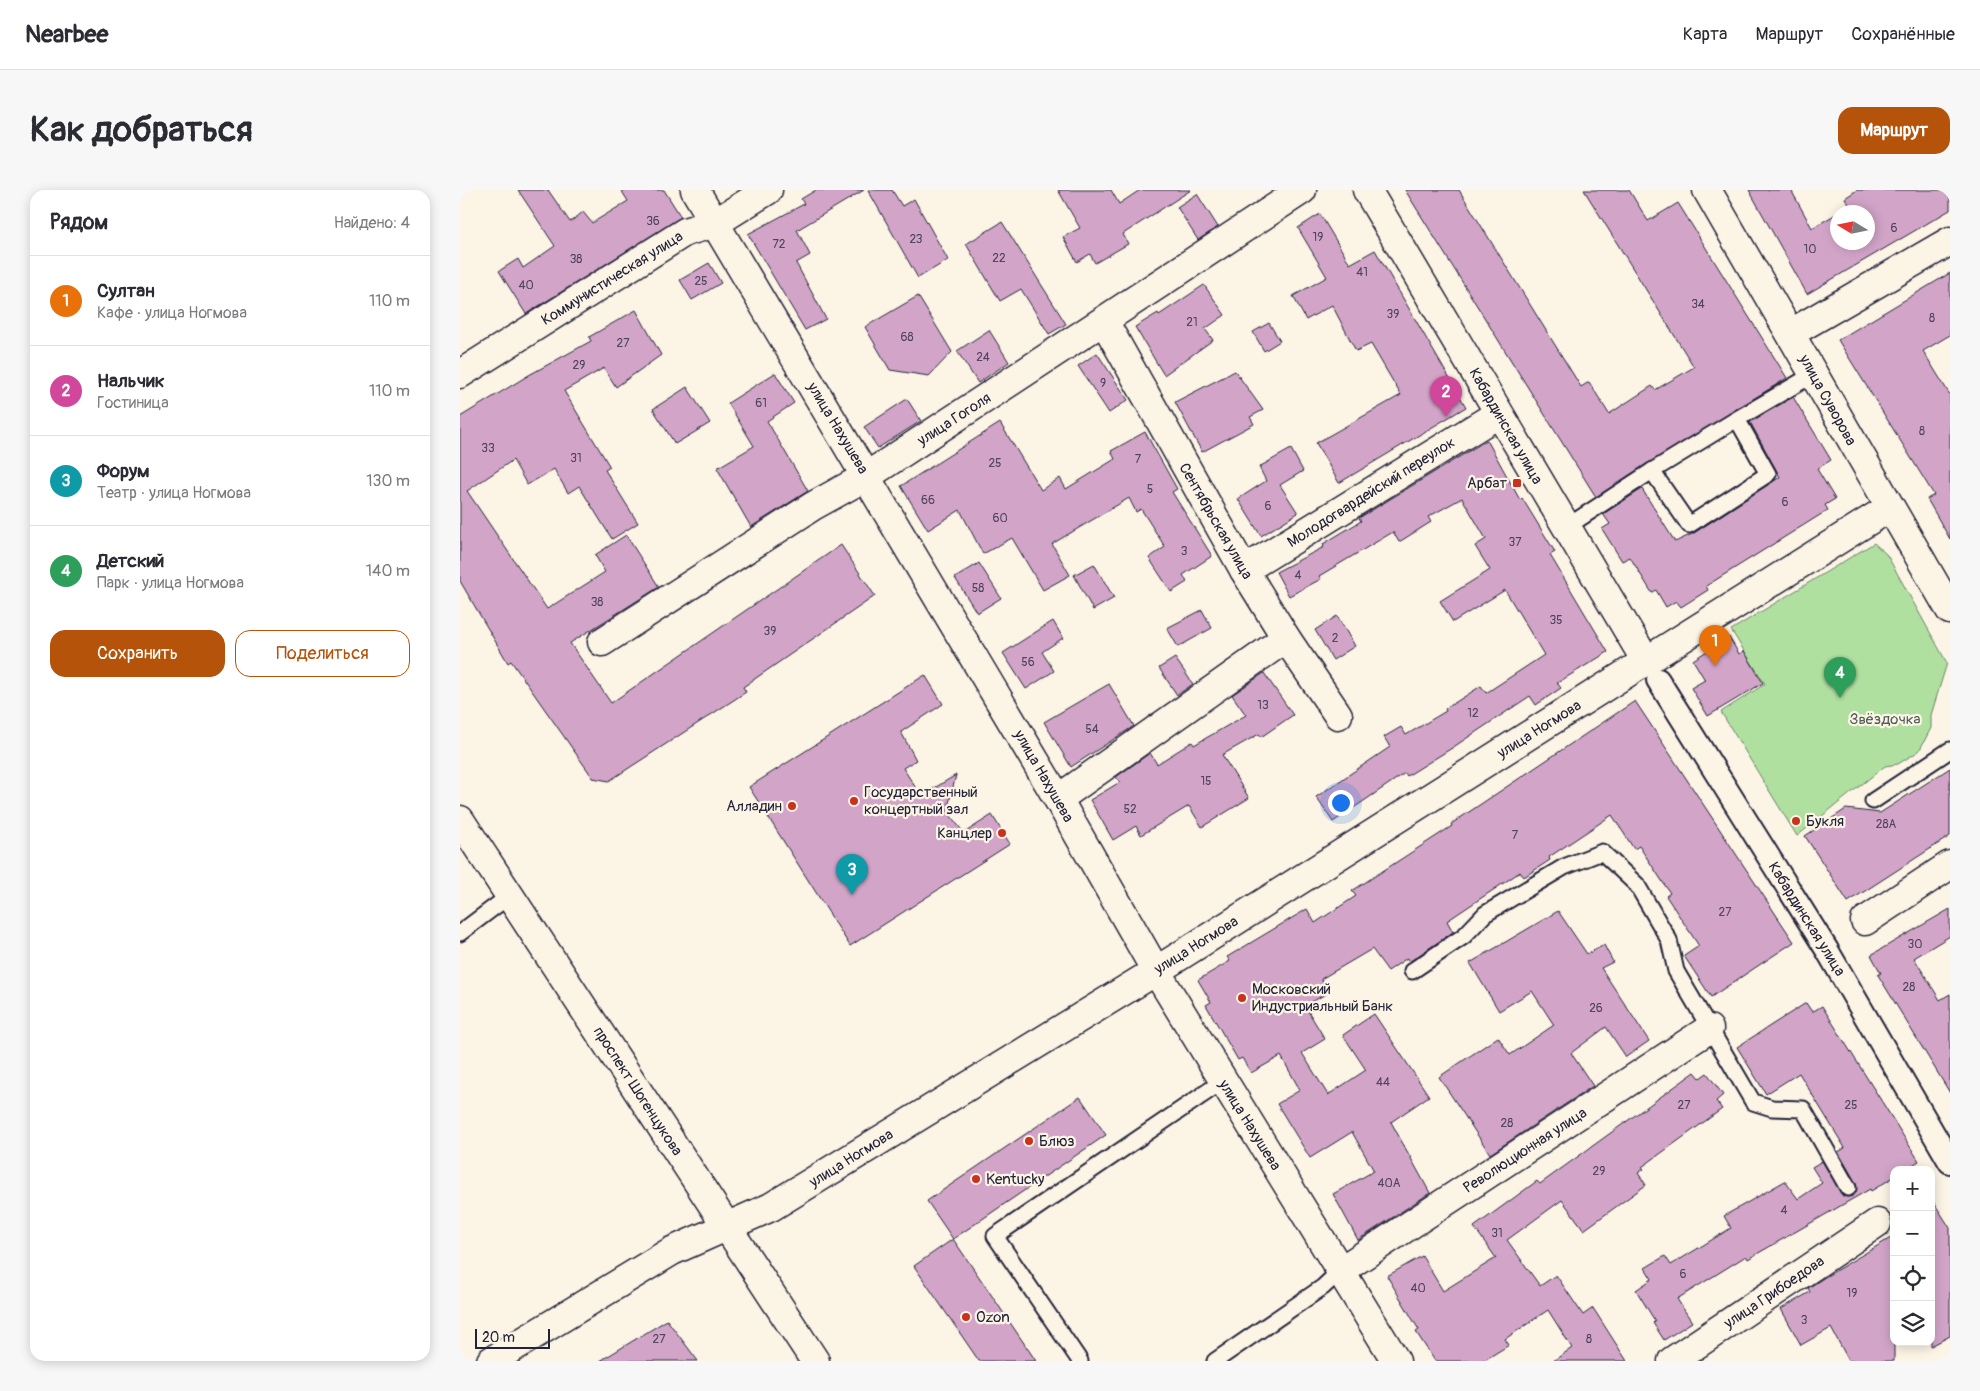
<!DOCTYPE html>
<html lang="ru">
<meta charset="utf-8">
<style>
:root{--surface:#fff;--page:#f7f7f7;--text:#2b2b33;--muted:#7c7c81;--line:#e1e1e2;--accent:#b45309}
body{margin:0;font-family:Pangolin,sans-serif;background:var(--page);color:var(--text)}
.controls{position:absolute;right:15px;bottom:15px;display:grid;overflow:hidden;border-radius:10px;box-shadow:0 2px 12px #0003}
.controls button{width:45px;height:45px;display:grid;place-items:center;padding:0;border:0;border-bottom:1px solid var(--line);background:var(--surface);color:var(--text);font:25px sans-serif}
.compass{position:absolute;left:1370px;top:15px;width:45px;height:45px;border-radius:50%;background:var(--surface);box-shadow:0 2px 12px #0003;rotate:280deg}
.scale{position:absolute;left:15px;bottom:12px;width:75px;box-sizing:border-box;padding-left:5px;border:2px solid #22223b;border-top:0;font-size:14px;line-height:18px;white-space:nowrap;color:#22223b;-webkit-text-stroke:4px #fcf5e5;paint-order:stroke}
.you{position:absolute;left:880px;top:612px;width:18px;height:18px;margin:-12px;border:4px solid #fff;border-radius:50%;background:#1a73e8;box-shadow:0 0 0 8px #1a73e833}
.badge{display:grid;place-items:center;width:32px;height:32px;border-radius:50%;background:var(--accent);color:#fff;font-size:16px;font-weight:700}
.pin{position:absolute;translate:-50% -41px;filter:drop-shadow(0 1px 2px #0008)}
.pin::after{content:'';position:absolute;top:26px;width:18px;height:15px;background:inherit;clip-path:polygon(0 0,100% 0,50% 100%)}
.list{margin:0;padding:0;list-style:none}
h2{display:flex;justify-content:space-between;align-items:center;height:65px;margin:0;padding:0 20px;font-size:21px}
h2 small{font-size:16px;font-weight:400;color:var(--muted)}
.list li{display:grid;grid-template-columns:32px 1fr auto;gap:15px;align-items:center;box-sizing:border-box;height:90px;padding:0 20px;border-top:1px solid var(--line)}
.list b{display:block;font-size:19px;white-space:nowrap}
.list p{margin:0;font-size:16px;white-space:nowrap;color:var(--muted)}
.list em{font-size:16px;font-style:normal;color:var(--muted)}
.actions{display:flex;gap:10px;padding:15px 20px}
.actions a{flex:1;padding:11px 0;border:1px solid var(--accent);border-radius:15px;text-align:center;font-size:18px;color:var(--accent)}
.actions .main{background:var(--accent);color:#fff}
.icon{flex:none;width:28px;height:28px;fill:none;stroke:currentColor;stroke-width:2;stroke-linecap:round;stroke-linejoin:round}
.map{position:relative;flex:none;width:1490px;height:1171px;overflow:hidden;border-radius:15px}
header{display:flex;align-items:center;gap:30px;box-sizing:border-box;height:70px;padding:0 25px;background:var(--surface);border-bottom:1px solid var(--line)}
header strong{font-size:24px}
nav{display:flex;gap:28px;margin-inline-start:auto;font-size:18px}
.intro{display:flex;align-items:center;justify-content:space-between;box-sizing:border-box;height:120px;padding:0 30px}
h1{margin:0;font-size:35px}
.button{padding:12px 22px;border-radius:15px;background:var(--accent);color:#fff;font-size:18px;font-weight:700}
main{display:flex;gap:30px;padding:0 30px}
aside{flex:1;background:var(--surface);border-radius:15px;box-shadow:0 2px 12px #0003}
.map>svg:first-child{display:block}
.green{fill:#b0e09f;stroke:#69816d}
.building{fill:#d2a5c8;stroke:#22223b}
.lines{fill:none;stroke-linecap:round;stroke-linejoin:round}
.service-casing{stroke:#22223b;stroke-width:19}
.pedestrian-casing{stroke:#22223b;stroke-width:26}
.minor-casing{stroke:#22223b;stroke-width:31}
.tertiary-casing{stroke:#22223b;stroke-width:31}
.secondary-casing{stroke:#22223b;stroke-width:31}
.service{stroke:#fcf5e5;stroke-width:15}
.pedestrian{stroke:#fcf5e5;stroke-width:22}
.minor{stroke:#fcf5e5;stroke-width:28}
.tertiary{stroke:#fcf5e5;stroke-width:28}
.secondary{stroke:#fcf5e5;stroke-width:28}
.poi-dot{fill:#c8321e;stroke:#fcf5e5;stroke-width:2}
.labels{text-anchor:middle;stroke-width:4.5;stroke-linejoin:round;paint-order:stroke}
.number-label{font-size:12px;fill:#4e435e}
.street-label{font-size:15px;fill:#22223b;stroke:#fcf5e5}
.poi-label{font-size:15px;fill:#22223b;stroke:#fcf5e5;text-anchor:start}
.park-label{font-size:15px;fill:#4d5b59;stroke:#fcf5e5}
</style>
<header>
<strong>Nearbee</strong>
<nav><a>Карта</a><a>Маршрут</a><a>Сохранённые</a></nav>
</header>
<div class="intro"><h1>Как добраться</h1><a class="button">Маршрут</a></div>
<main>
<aside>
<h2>Рядом<small>Найдено: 4</small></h2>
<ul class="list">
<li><span class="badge" style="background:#e8710a">1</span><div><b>Султан</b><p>Кафе · улица Ногмова</p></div><em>110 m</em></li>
<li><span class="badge" style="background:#d1479c">2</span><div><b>Нальчик</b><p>Гостиница</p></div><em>110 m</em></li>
<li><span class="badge" style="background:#0f9aa8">3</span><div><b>Форум</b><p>Театр · улица Ногмова</p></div><em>130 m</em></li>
<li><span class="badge" style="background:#2e9e5b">4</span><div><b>Детский</b><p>Парк · улица Ногмова</p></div><em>140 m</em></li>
</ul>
<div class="actions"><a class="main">Сохранить</a><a>Поделиться</a></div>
</aside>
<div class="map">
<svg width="1490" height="1171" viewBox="0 0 1490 1171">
<rect width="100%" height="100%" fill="#fcf5e5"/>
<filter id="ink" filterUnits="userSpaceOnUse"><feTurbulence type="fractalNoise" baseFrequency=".02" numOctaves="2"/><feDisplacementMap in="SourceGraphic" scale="10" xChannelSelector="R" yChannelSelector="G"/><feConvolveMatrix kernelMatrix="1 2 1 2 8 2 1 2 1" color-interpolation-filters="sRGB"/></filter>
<g filter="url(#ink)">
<!-- green -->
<path class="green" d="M1414,353L1427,365L1487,473L1471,525V538L1459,561L1438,574L1425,576L1337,646L1261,522L1305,494L1271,440Z"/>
<!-- building -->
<g class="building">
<path d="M58,0H88L110,32L123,22L132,33L168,11L161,0H204L221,27L66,124L39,81L58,69L63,78L95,56Z"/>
<path d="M356,0H404L337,40L350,65L336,73L366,129L345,140L288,44L344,14L341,9Z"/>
<path d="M408,0H432L442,16L454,9L488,70L458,88Z"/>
<path d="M598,0H651L659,14L680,0H731L663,44L668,54L635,73L630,64L617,72L603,47L620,38Z"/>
<path d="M945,0H999L1121,197L1129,192L1149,224L1192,196L1195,200L1234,177L1124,0H1169L1188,31L1218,13L1327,188L1136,307Z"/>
<path d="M1289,0H1331L1352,38L1378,23V52H1408V22H1378L1390,16L1385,8L1397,0H1490V20L1347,104Z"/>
<path d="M737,4L758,37L738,50L717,17Z"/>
<path d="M860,24L890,74L915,60L1006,217L879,293L856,253L941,205L911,154L896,161L872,115L846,130L833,106L867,87L838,38Z"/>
<path d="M542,32L606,134L589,144L561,99L540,111L506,54Z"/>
<path d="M249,73L261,93L232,110L220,90Z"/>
<path d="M1490,83V145L1463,161L1490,205V349L1467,309L1474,305L1378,150Z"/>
<path d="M744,95L765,125L745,139L753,150L704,185L675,137L698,123L699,125Z"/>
<path d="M458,106L492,162L469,186L430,180L405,137Z"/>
<path d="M176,120L201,165L156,197L144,178L104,201L150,277L145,280L178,333L152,349L119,296L108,303L94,279L67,295L53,270L7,301L87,419L145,382L135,365L166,345L199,397L110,453L151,513L381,355L415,406L283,497L286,502L149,591L133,588L51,471L48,473L0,391V227L69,185L131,151L129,147Z"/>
<path d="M809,133L820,151L804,161L793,142Z"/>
<path d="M529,140L549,172L518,193L497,161Z"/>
<path d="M637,163L668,210L649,223L618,176Z"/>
<path d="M775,181L803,220L790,227L794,234L742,262L715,212Z"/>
<path d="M315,183L334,213L307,231L348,301L291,337L257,278L294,256L268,213Z"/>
<path d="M227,197L250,233L215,254L193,219Z"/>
<path d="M1333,207L1371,270L1357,279L1375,309L1365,315L1368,320L1246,396L1248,400L1221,417L1216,411L1206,417L1196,400L1192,403L1170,367L1162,371L1142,339L1150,334L1143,324L1182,299L1215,352L1234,343L1320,287L1290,232Z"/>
<path d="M447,209L461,231L418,258L404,237Z"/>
<path d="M540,233L581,300L600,288L606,299L655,269L651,261L685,242L717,299L712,302L752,366L723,385L727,392L711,402L689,368L705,357L681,319L676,322L669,308L592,354L610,385L583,400L552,348L523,364L500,320L468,340L441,296Z"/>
<path d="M1027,250L1060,310L1062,308L1095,362L1090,365L1148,462L1097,493L1101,498L1076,515L1070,506L992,558L947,586L945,583L873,632L856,607L930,557L924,547L941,537L946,545L986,521L985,519L1021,496L1026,503L1084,465L1045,400L993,432L980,411L1030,380L1015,356L1026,349L1002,308L968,327L971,332L939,352L933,342L859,386L861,389L829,406L816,382L864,357L863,354L901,331L899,328Z"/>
<path d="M831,259L843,281L820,295L838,323L801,346L778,309L806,291L799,277Z"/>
<path d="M519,373L541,408L517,423L495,388Z"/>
<path d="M634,374L654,408L633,420L614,385Z"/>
<path d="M742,420L752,438L718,457L707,438Z"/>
<path d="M877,426L895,456L873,470L855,440Z"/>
<path d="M593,431L603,448L582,462L594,481L566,499L543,463Z"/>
<path d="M1269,447L1279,464L1284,461L1303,493L1248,526L1231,498L1245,490L1233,470Z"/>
<path d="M715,468L733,494L717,505L699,478Z"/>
<path d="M804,483L833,525L801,547L799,544L762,565L789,608L742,637L729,616L681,645L676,636L653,650L630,610L660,592L656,587L690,563L697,574L732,552L734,555L786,525L772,505Z"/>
<path d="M465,485L483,514L441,542L456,570L443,578L461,606L496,585L487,621L504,643L532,625L550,654L390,756L289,597Z"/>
<path d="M649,494L674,536L611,577L584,532Z"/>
<path d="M1175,511L1334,752L1251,807L1224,766L1239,756L1206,706L1210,703L1179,656L1174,659L1152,625L1089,667L1090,670L1064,687L1060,682L987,731L993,742L949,772L947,768L928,781L912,759L861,789L869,802L845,816L865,849L842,863L868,905L906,880L883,845L914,824L969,906L931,932L970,1003L898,1050L873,1004L914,981L892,942L850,968L817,914L840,900L821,866L791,883L782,868L778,870L746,815L751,812L738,790L770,771L767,767L847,719L855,733L896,706L892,701L992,636L991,634Z"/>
<path d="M1490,578V646L1388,712L1345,646L1386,619L1420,623Z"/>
<path d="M1490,719V746L1454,768L1480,810L1490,804V903L1418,785L1421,783L1411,765Z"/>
<path d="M1098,721L1127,764L1144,755L1153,772L1141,778L1189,851L1166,867L1146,837L1111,863L1133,896L1030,964L979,887L1038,847L1050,865L1094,835L1072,801L1039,821L1010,773Z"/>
<path d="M1346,813L1352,822L1362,816L1459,971L1445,980H1434V987L1411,1001L1410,999L1288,1069L1286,1066L1217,1109L1232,1132L1204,1150L1193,1133L1195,1131L1176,1100L1192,1089L1185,1078L1205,1066L1211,1075L1271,1038L1264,1026L1325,991L1338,1009L1362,993L1352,977L1362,971L1383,1006L1388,1007L1396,1002V993L1378,962L1385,958L1339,883L1306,904L1277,857Z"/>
<path d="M1235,882L1240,888L1247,883L1263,905L1256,911L1262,919L1182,977L1184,979L1178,983L1186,995L1124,1040L1102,1010L1047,1050L1080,1096L1096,1085L1123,1125L1133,1118L1167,1171H1093L1112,1158L1088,1120L1045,1149L1049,1155L1023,1171H975L956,1142L959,1140L927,1086L962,1066L983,1101L1036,1068L1014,1037L1077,991L1080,994Z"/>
<path d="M620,907L646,945L493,1049L467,1011Z"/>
<path d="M1471,1008L1490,1038V1146L1471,1156Z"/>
<path d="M1434,1046V1171H1389L1371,1138L1341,1155L1321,1119L1350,1102L1348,1098L1365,1087Z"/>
<path d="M493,1049L528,1100L576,1171H519L454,1076Z"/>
<path d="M207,1130L238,1171H140Z"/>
</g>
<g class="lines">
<defs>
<g id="service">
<path d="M1277,229L1192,281L1229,335L1308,284L1277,229L1354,184"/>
<path d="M1105,338L1192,281"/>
<path d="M1413,611L1490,560"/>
<path d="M0,743L49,706"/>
<path d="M952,781L1004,746L1025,724L1104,677L1142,662L1177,695L1209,750L1216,781L1293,912L1312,918L1343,919L1388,998"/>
<path d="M620,1171L535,1046L763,891"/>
<path d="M755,1171L863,1097L880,1081"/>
</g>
<path id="pedestrian" d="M1198,490L1367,760L1490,972"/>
<g id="minor">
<path d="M235,0L598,609L696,781L936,1171"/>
<path d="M1247,0L1490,420"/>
<path d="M644,131L784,380L826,448L878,525"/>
<path d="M1331,143L1490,51"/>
<path d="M0,184L225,42L255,33L308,0"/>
<path d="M784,380L1038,224"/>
<path d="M142,452L353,316L407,286L842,0"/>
<path d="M1186,471L1429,318"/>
<path d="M598,609L826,448"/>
<path d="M1405,731L1490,675"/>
<path d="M880,1081L1249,839"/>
<path d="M1212,1171L1417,1033"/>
</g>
<path id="tertiary" d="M31,1171L212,1061L311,1017L696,781L1186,471L907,0"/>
<path id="secondary" d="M0,630L355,1171"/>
</defs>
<!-- service casing -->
<use href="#service" class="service-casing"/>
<!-- pedestrian casing -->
<use href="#pedestrian" class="pedestrian-casing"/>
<!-- minor casing -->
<use href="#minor" class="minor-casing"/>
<!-- tertiary casing -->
<use href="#tertiary" class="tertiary-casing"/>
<!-- secondary casing -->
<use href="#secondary" class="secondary-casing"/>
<!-- service -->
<use href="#service" class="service"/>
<!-- pedestrian -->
<use href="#pedestrian" class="pedestrian"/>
<!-- minor -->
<use href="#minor" class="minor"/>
<!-- tertiary -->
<use href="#tertiary" class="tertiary"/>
<!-- secondary -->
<use href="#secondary" class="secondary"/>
</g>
</g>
<!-- markers -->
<g class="poi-dot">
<rect x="1052" y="288" width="10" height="10" rx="2.5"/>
<circle cx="394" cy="611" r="5"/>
<circle cx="332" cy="616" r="5"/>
<circle cx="1336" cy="631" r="5"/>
<circle cx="542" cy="643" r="5"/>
<circle cx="782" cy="808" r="5"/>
<circle cx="569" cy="951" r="5"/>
<circle cx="516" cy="989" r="5"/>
<circle cx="506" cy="1127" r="5"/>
</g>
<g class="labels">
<!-- number labels -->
<g class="number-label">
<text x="193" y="35">36</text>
<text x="1434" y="42">6</text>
<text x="858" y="51">19</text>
<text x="456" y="53">23</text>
<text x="319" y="58">72</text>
<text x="1350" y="63">10</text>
<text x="539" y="72">22</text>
<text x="116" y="73">38</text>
<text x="902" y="86">41</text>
<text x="241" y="95">25</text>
<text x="66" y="99">40</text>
<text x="1238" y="118">34</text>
<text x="933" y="128">39</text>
<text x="1472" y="132">8</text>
<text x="732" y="136">21</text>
<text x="447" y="151">68</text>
<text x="163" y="157">27</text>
<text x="523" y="171">24</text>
<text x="119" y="179">29</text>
<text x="643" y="197">9</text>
<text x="301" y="217">61</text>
<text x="1462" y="245">8</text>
<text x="28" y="262">33</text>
<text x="116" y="272">31</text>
<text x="678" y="273">7</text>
<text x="535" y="277">25</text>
<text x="690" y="303">5</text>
<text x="468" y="314">66</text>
<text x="1325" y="316">6</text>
<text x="808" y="320">6</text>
<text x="540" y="332">60</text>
<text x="1055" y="356">37</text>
<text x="724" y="365">3</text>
<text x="838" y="389">4</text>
<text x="518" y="402">58</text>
<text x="137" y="416">38</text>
<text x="1096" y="434">35</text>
<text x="310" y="445">39</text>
<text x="875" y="452">2</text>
<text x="568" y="476">56</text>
<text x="803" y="519">13</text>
<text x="1013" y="527">12</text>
<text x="632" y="543">54</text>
<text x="746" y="595">15</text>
<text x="670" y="623">52</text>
<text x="1426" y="638">28А</text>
<text x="1055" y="649">7</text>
<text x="1265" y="726">27</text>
<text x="1455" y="758">30</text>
<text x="1449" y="801">28</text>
<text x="1136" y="822">26</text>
<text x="923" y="896">44</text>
<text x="1224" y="919">27</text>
<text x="1391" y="919">25</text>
<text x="1047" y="937">28</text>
<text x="1139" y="985">29</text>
<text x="929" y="997">40А</text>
<text x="1324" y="1024">4</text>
<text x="1037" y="1047">31</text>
<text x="1223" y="1088">6</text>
<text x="958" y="1102">40</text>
<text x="1392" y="1107">19</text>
<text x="1344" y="1134">3</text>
<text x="199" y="1153">27</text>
<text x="1129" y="1153">8</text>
</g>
<!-- street labels -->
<g class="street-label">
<text transform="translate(152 88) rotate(-32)" y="5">Коммунистическая улица</text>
<text transform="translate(1368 210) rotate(61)" y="5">улица Суворова</text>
<text transform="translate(494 229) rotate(-33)" y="5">улица Гоголя</text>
<text transform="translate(1046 236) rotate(60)" y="5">Кабардинская улица</text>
<text transform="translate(378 238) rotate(59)" y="5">улица Нахушева</text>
<text transform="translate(911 302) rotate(-32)" y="5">Молодогвардейский переулок</text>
<text transform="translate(756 331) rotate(60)" y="5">Сентябрьская улица</text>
<text transform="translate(1079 539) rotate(-32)" y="5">улица Ногмова</text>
<text transform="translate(584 586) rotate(60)" y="5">улица Нахушева</text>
<text transform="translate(1347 729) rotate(58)" y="5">Кабардинская улица</text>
<text transform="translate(736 755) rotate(-32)" y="5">улица Ногмова</text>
<text transform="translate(178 901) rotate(57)" y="5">проспект Шогенцукова</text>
<text transform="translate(790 935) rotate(58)" y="5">улица Нахушева</text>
<text transform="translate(1065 960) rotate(-33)" y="5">Революционная улица</text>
<text transform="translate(391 968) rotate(-32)" y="5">улица Ногмова</text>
<text transform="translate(1314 1102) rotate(-34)" y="5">улица Грибоедова</text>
</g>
<!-- poi labels -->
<g class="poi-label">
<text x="1047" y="298" text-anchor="end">Арбат</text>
<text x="404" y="607">Государственный<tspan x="404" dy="17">концертный зал</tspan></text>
<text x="322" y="621" text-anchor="end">Алладин</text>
<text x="1346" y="636">Букля</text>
<text x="532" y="648" text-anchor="end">Канцлер</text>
<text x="792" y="804">Московский<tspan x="792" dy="17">Индустриальный Банк</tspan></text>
<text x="579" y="956">Блюз</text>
<text x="526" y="994">Kentucky</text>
<text x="516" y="1132">Ozon</text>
</g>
<!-- park labels -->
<g class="park-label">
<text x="1425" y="534">Звёздочка</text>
</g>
</g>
</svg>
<div class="controls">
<button>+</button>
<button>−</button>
<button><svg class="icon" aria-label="locate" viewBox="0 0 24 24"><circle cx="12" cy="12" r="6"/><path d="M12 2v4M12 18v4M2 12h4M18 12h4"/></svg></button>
<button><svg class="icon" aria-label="layers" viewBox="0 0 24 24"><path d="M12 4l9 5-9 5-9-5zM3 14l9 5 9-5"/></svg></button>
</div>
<svg class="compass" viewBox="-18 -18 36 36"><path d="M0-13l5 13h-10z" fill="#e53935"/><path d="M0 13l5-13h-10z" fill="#7c7c81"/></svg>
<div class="scale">20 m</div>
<div class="you"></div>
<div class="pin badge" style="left:1255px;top:476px;background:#e8710a">1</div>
<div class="pin badge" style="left:986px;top:227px;background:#d1479c">2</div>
<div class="pin badge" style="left:392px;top:705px;background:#0f9aa8">3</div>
<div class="pin badge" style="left:1380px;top:508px;background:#2e9e5b">4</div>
</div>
</main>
